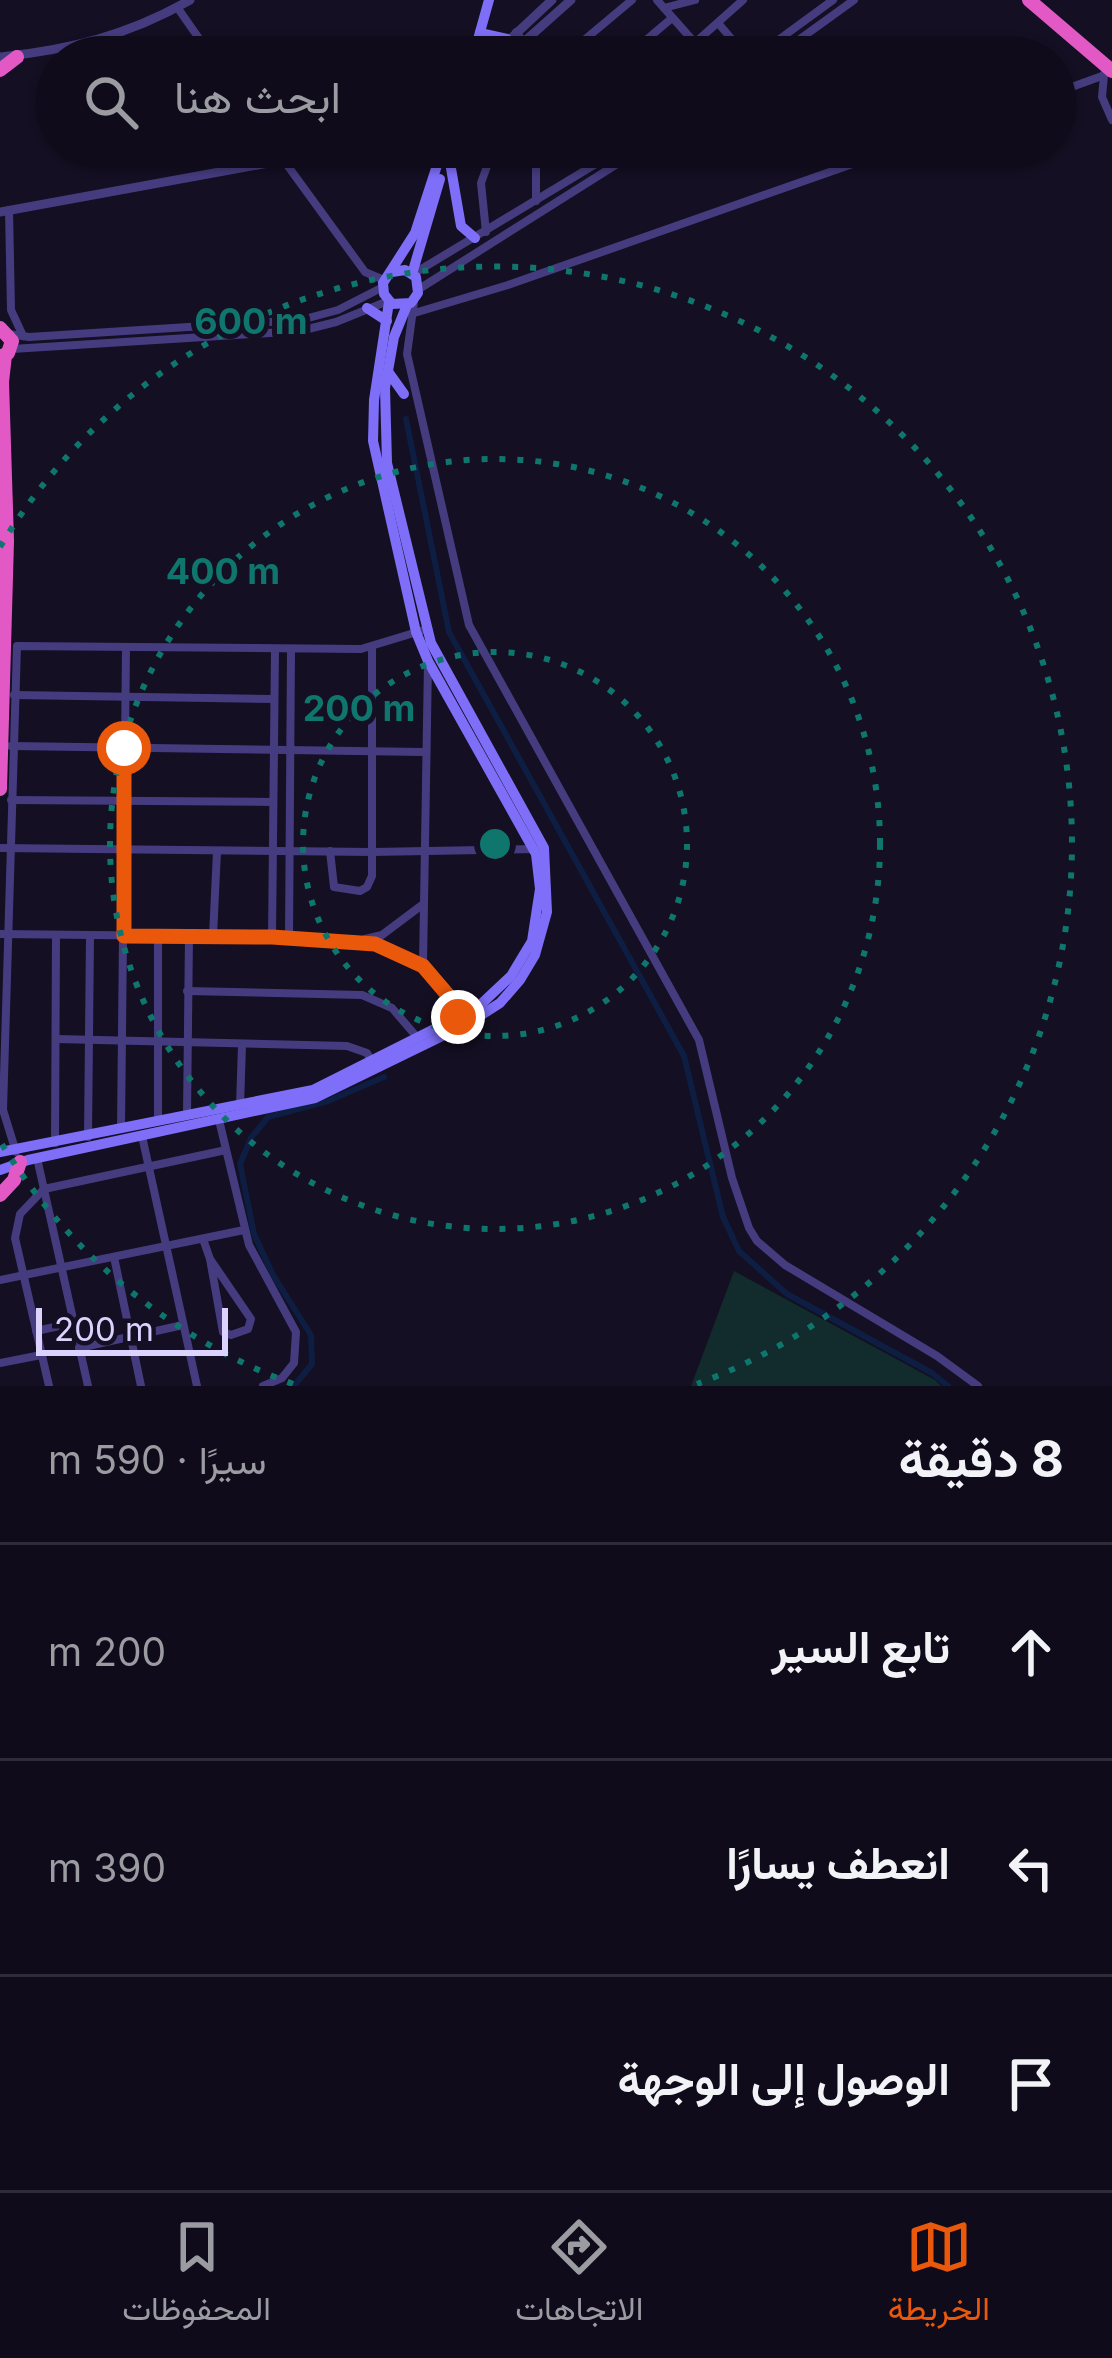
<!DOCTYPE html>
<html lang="ar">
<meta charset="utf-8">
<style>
:root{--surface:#0f0b1a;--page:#181423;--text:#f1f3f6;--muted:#9b9ba2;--line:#2f2b39;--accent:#ea580c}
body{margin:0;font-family:Inter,Vazirmatn,sans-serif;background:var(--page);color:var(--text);direction:rtl}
.scale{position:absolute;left:36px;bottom:30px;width:192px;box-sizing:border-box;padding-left:12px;border:6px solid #dbd2fd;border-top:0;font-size:33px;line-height:42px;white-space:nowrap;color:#dbd2fd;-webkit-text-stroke:9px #140f22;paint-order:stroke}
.stop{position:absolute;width:36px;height:36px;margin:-27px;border:9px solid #ea580c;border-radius:50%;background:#fff}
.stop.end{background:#ea580c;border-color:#fff;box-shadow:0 3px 12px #0008}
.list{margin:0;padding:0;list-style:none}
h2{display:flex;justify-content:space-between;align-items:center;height:156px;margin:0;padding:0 48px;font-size:51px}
h2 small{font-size:39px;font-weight:400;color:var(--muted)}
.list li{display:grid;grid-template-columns:78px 1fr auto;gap:36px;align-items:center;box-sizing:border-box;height:216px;padding:0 48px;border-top:3px solid var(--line)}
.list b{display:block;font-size:45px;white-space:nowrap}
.list em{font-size:39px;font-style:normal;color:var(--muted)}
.icon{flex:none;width:66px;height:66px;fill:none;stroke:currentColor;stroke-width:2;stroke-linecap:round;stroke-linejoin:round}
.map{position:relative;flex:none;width:1112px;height:1386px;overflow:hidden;direction:ltr}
.search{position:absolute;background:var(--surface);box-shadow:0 3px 9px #0004;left:36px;right:36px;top:36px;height:132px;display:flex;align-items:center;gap:30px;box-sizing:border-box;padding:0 42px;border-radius:66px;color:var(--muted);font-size:45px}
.sheet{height:804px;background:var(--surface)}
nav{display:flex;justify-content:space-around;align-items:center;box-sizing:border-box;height:168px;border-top:3px solid var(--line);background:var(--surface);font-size:33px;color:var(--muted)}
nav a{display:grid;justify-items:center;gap:6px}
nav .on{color:var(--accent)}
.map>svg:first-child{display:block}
.green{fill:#122b2c}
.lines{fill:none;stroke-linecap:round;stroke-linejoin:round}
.canal{stroke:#0e1d42;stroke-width:6}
.minor{stroke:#453c7f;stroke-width:8}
.tertiary{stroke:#453c7f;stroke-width:9}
.secondary{stroke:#7e6ef8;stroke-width:10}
.trunk{stroke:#e259c6;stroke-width:14}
.route{stroke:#ea580c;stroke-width:15}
.ring{fill:none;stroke:#0f766e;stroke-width:6;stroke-dasharray:6 12}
.centre{fill:#0f766e;stroke:#140f22;stroke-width:6}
.ring-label{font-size:36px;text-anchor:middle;font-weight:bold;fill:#0f766e;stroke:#140f22;stroke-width:10;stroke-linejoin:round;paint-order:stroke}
</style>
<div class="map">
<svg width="1112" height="1386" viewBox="0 0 1112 1386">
<rect width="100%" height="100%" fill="#140f22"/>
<!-- green -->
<path class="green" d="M734,1271L935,1380L941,1386H691Z"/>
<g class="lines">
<!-- canal -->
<g class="canal">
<path d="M406,419L449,632L684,1056L723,1217L739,1251L787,1294L932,1373L948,1386"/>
<path d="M294,1386L312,1364L311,1335L273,1275L254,1234L240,1164L251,1138L268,1117L328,1101L384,1077"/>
</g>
<!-- minor -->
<g class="minor">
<path d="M657,0L695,43"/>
<path d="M177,7L212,57"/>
<path d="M664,8L695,0"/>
<path d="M718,23L747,57"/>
<path d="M516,32L536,57"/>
<path d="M580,57L577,46L632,0"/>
<path d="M626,57L672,18"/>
<path d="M679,57L743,0"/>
<path d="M755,57L833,0"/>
<path d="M775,57L854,0"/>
<path d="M1104,75L1102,97L1112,120"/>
<path d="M1055,93L1102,76L1111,68"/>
<path d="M274,147L365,272L384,280"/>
<path d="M536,147V201"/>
<path d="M9,210L11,310L23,336"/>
<path d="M486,232L481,183L494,147"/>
<path d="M413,274L624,147"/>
<path d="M419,289L644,147"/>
<path d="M414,302L407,354L469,625L699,1040L732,1178L749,1228L757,1241L785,1265L937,1356L978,1386"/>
<path d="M411,314L508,285L901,147"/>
<path d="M9,334L29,337L301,320L338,310L383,287"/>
<path d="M12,349L300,331L336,322L388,301"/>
<path d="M14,695L274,699"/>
<path d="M11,746L423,752"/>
<path d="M11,800L273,802"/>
<path d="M0,848L372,852L537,849"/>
<path d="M330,851L334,887L360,891L367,887L372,876V648"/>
<path d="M0,934L272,937L375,944L423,966L466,1018"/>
<path d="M213,936L217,851"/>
<path d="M272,937L275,649"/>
<path d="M289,938L291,649"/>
<path d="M365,939L382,935L422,905"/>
<path d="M423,965L428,662"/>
<path d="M187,991L362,995L392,1008L416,1036"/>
<path d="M56,1039L347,1046L367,1053L372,1062"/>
<path d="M240,1106L242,1045"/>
<path d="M187,1115L189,936"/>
<path d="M158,1120V936"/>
<path d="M219,1120L249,1245L296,1332L294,1363L282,1378L263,1386"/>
<path d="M121,1129L126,647"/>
<path d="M142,1136L197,1386"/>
<path d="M88,1137L90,935"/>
<path d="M55,1143L56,935"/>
<path d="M16,1152L3,1110L17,646L361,649L427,629"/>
<path d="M37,1158L88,1386"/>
<path d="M203,1239L210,1259L251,1319L248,1329L231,1335L223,1332L210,1259"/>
<path d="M114,1257L141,1386"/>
<path d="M0,1280L244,1230"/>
<path d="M36,1331L73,1323"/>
<path d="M79,1348L183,1325"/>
<path d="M0,1363L41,1355"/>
<path d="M49,1386L15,1238L20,1214L44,1189L226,1150"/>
</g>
<!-- tertiary -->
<g class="tertiary">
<path d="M0,57C69,50 129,35 190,0"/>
<path d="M491,57L552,0"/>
<path d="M507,57L571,0"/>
<path d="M0,212L356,147"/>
</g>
<!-- secondary -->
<g class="secondary">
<path d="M480,33L507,39"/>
<path d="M473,57L489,0"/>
<path d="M448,151L461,226L475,238"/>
<path d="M392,272L405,270L416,277L418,293L411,303L392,304L384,294L383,283L415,233L443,147"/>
<path d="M412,274L440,179"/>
<path d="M367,308L387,321"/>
<path d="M389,373L404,394"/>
<path d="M0,1152L313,1090L478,1007L511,976L532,941L540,889L536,854L428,661L416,632L373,441L374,400L389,302"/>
<path d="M0,1170L28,1160L315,1098L469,1023L500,1003L520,980L535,955L547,912L544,848L431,643L387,463L385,388L394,337L407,305"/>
</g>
<!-- trunk -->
<g class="trunk">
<path d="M1029,0L1112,71"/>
<path d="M0,70L17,57"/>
<path d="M0,328L12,341L8,353L0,357"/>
<path d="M0,789L7,541L2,382L5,355"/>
<path d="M0,1195L14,1180L20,1162"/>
</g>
</g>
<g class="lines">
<!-- route -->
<path class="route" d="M124,748V936L272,937L375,944L423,966L464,1014L458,1017"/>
</g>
<!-- distance rings -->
<g class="ring">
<circle cx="495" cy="844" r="192"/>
<circle cx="495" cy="844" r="385"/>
<path d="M293 1384A577 577 0 0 1 0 1141M0 547A577 577 0 1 1 697 1384"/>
</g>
<circle cx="495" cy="844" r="18" class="centre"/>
<g class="ring-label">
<text x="251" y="334">600 m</text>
<text x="223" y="584">400 m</text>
<text x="359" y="721">200 m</text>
</g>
</svg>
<div class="scale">200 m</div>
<div class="stop" style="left:124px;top:748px"></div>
<div class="stop end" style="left:458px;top:1017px"></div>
<div class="search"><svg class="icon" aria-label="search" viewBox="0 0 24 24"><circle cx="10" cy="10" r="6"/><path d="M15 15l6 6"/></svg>ابحث هنا</div>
</div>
<section class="sheet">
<h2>8 دقيقة<small>سيرًا · 590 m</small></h2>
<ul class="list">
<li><svg class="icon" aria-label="ahead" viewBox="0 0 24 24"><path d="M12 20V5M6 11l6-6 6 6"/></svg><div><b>تابع السير</b></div><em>200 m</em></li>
<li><svg class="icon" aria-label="left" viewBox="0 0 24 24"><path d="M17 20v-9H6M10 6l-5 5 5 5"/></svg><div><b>انعطف يسارًا</b></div><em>390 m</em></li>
<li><svg class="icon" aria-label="arrive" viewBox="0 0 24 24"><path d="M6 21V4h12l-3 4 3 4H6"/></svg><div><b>الوصول إلى الوجهة</b></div></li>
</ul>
</section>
<nav>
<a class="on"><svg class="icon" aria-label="map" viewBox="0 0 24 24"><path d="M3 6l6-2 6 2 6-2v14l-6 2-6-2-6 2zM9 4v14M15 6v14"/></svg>الخريطة</a>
<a><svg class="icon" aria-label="directions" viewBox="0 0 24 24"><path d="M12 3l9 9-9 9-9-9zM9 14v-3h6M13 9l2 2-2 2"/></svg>الاتجاهات</a>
<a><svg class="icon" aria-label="saved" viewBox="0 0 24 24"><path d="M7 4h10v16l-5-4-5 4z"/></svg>المحفوظات</a>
</nav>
